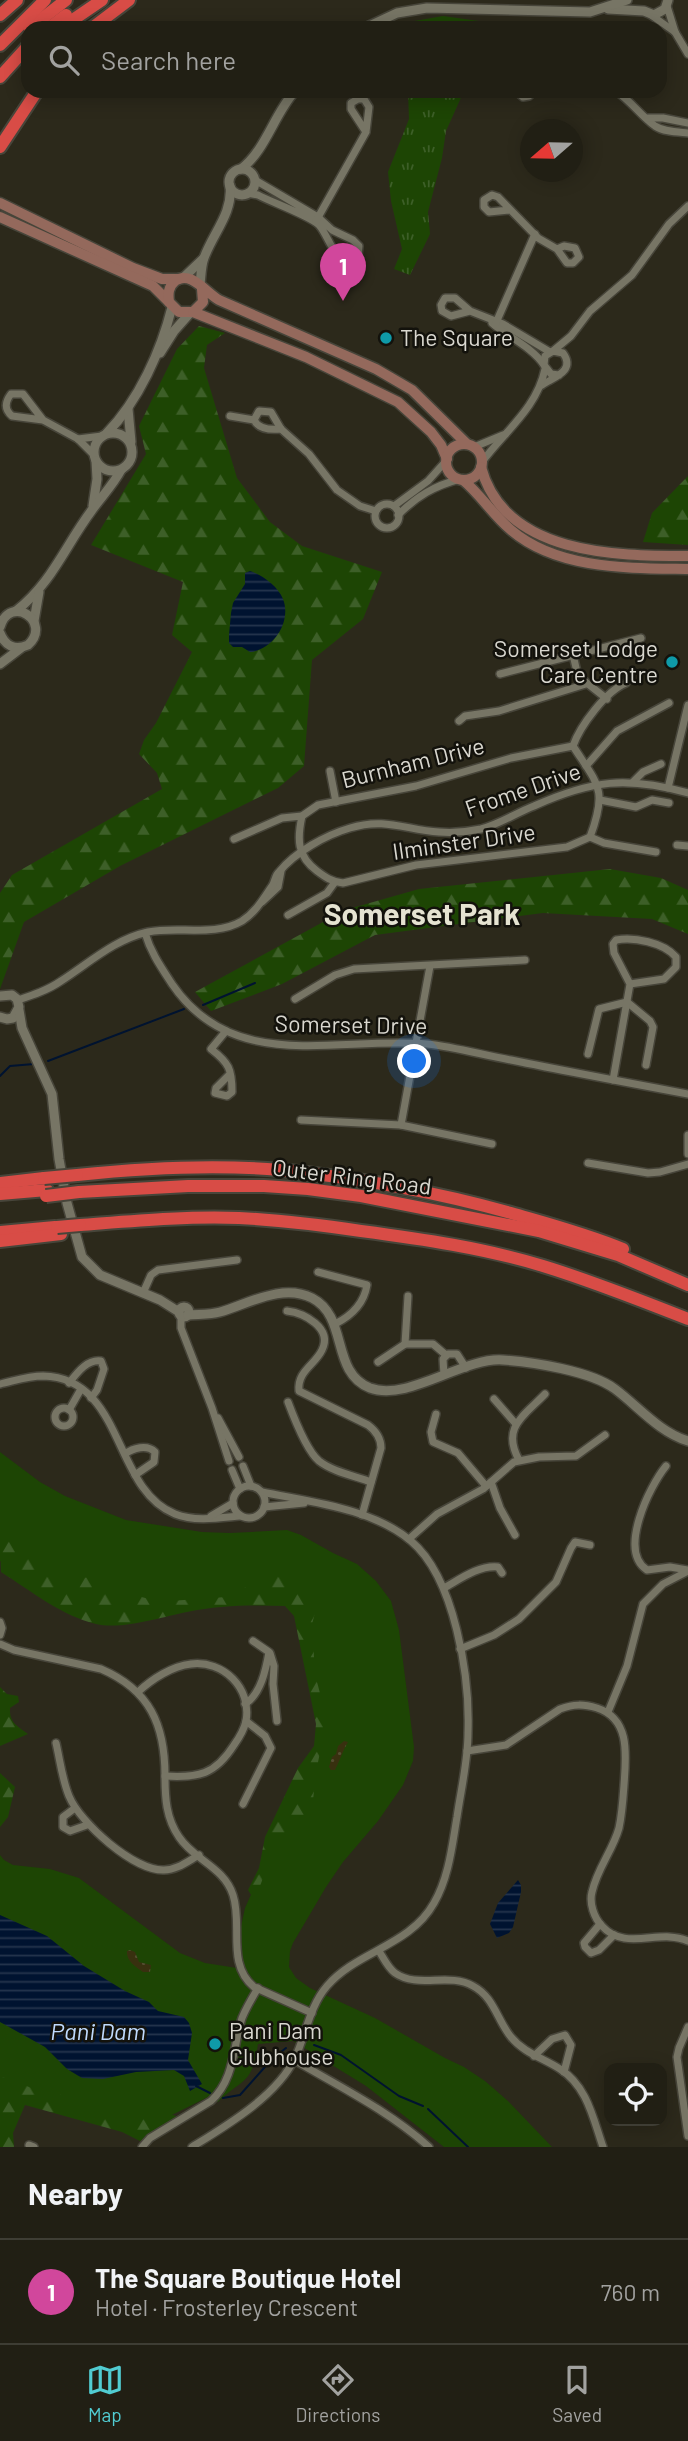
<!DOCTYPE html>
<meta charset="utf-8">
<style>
:root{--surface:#211f14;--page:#29271d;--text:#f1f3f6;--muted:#a2a2a0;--line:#3e3d34;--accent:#51ccd2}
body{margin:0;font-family:Barlow,sans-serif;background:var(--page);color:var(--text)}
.controls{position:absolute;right:21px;bottom:21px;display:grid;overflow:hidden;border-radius:14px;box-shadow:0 4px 18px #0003}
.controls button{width:63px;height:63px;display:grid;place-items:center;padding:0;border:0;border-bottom:2px solid var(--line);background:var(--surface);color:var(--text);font:35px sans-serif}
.compass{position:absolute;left:520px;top:119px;width:63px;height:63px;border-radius:50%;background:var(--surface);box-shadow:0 4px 18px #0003;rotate:250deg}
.you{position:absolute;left:415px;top:1062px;width:24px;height:24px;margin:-18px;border:5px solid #fff;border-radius:50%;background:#1a73e8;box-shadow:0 0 0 10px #1a73e833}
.badge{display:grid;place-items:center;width:46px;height:46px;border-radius:50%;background:var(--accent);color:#fff;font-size:23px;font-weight:700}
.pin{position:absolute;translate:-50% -58px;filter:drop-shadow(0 2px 4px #0008)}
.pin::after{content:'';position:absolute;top:37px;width:24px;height:21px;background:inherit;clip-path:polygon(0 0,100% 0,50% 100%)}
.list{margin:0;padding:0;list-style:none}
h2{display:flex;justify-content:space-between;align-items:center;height:91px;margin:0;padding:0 28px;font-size:30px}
h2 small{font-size:23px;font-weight:400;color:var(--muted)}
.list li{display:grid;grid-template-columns:46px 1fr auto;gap:21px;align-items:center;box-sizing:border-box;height:105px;padding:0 28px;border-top:2px solid var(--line)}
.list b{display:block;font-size:26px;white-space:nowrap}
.list p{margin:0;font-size:23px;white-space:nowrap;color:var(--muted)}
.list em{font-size:23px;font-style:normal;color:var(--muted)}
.icon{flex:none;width:38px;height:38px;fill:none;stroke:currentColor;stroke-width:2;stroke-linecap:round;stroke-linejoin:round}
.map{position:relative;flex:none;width:688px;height:2147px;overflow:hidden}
.search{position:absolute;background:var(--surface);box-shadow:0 4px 18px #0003;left:21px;right:21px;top:21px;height:77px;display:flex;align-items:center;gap:18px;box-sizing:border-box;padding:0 24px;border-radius:21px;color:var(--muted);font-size:26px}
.sheet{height:196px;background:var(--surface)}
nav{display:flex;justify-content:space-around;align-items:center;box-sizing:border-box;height:98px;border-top:2px solid var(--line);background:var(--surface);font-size:19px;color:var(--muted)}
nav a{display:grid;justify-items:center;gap:4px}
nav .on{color:var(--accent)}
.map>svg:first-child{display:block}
.grass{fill:#1d4504}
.forest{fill:url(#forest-firs)}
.sand{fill:url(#sand-dots)}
.park{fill:url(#park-tufts)}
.water{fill:url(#water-rules)}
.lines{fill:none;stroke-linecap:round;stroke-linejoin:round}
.stream{stroke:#001330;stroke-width:2}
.minor-casing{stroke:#47453a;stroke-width:10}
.tertiary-casing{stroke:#47453a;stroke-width:12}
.secondary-casing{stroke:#47453a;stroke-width:13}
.motorway-casing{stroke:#47453a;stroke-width:16}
.minor{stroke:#777565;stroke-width:7}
.tertiary{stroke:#777565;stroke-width:9}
.secondary{stroke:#94695c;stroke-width:10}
.motorway{stroke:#d84c46;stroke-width:12}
.motorway-bridge-casing{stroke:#47453a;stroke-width:16;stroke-linecap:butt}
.motorway-bridge{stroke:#d84c46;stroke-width:12}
.culture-dot{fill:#0f9aa8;stroke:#13120c;stroke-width:2.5}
.labels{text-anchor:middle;stroke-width:5;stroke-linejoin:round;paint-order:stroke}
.poi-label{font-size:23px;fill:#d9d7cf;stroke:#13120c;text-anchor:start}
.street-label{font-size:23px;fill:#d9d7cf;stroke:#13120c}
.water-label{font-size:24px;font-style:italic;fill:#bfdafd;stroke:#13120c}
.district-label{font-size:30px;font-weight:bold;fill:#e5e3d1;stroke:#13120c}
</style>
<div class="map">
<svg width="688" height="2147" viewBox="0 0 688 2147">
<defs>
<pattern id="forest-firs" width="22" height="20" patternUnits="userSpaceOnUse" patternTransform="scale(1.75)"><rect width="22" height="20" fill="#1d4504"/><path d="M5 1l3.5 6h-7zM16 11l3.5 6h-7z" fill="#3d5f28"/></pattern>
<pattern id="sand-dots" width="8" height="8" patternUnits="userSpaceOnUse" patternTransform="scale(1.75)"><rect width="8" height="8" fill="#38300f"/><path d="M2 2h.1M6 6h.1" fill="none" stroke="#544d31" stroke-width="1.8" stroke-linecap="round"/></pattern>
<pattern id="park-tufts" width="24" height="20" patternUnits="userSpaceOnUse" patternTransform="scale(1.75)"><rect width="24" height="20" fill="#1d4504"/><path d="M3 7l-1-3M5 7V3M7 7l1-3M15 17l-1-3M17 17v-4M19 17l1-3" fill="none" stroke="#3d5f28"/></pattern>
<pattern id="water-rules" width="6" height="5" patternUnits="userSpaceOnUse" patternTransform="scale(1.75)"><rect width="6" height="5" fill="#001330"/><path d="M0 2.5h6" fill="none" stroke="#25354d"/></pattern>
</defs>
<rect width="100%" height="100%" fill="#2c291b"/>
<!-- grass -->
<path class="grass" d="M0,1452L40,1482L65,1496L126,1520L202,1532L230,1533L287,1530L301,1535L333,1553L357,1564L376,1581L391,1601L399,1630L414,1747L413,1761L403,1785L378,1821L343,1862L326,1887L293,1943L290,1951L289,1967L296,1978L310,1988L375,2018L445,2058L464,2067L485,2081L508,2101L552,2147H444L366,2086L293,2041L258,2044C252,2085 244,2077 218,2102L208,2097L168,2117L89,2121L0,2097V1855L4,1860L13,1865L50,1869L79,1878L180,1953L205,1963L237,1968L243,1967L240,1931L245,1908L311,1759L320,1728L301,1622L285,1597L154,1614L0,1561Z"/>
<!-- forest -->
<g class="forest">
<path d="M199,326L225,333L207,345L204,368L237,478L270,522L302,546L382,572L363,619L312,660L304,766L278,788L120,866L24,922L0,989V893L12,875L162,789L157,773L139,754L144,740L156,723L192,652L172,635L183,582L91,545L146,454L139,426L177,349Z"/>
<path d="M688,476V545L643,542L652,513Z"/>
<path d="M610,869L661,878L688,890V934L652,919L543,913L375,935L282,984L211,1011L195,992L345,910L419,889Z"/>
<path d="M0,1540L15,1541L27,1547L40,1571L51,1577L60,1580L91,1577L123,1592L149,1599L170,1601L226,1597L274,1573H284L316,1597L318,1602L312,1624L315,1674L323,1705L324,1733L316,1772L312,1810L308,1819L289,1832L274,1848L256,1897L253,1898L248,1890L259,1868L265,1837L298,1768L314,1746L316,1724L294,1616L285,1606C252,1605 220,1605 187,1612C162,1617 122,1630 96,1624C62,1616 31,1591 1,1572Z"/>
<path d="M0,1687L7,1694L18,1696L19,1702L10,1708C9,1723 18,1726 28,1734L0,1746Z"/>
<path d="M0,1773L15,1787L8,1817L0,1827Z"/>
<path d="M0,2076L37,2090L45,2096L54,2093L65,2096L69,2104L62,2111C68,2116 84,2119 92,2114C95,2111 97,2108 101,2105C105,2109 110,2114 115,2116C136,2123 158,2106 178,2117L140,2141L122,2132L25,2105L13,2133L14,2147H0Z"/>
</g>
<!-- sand -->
<g class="sand">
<path d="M344,1741L348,1742C343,1750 340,1760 335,1770H331L329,1767L332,1757L336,1754L338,1746Z"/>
<path d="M130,1950L135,1952L139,1962L151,1965L150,1972H143C136,1967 126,1961 127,1951Z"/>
</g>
<!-- park -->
<g class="park">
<path d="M443,16L493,23L491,28H393L397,24Z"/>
<path d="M408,91H464L446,131L442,158L428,212L430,234L410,275L394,269L402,249L391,201L388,172L409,119Z"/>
</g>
<!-- water -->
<g class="water">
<path d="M250,571C262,575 278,586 283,599C292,622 273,650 250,652L242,647H233L229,643V635L231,613L233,603L245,584V573Z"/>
<path d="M518,1880L521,1885V1892L513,1927L509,1933L497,1938L490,1924L498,1903Z"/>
<path d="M0,1915L47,1936L84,1966L125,1991L149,2002L158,2011L184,2017L189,2023L192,2033L188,2060L202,2084L190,2091L184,2076L174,2070L136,2072L103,2079L82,2078L67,2069L45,2047L0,2022Z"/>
</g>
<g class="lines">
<!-- stream -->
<g class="stream">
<path d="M203,1005L255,983"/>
<path d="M48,1061L184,1009"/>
<path d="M0,1076L10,1066L34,1064"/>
<path d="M314,2045L341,2055L399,2096L423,2106"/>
<path d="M196,2086L210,2093"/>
<path d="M223,2098L240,2095L272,2059L286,2048"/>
<path d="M428,2109L468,2147"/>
</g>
<defs>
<g id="minor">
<path d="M667,6L675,32L688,54"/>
<path d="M651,15L675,32"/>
<path d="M516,91L523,97L529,96L534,91"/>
<path d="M616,91C631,101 641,116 655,126C664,132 677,132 688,133"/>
<path d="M648,118H663L688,123"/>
<path d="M247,193L258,195C271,202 310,216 319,225C330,238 332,259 351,261L358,257L359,246L353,240L332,230L318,217L255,180"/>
<path d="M509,210L489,212L484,207V200L492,195L498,197L538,238L557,249L567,263H573L579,257L575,248L564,246L557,249"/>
<path d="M316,221L366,132L369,107L364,99H358L351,103V109L366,132"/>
<path d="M470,311L451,316L442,311L441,305L445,298H455L470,311L503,324L550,352"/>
<path d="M492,323C508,337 532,347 544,365"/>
<path d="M495,325L535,234"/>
<path d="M553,351L571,336L590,311L632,275L669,224L688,206"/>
<path d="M542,385C554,377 576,371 563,353L553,351L545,356L544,365L551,374L559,375"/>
<path d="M230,416L254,420C259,430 271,430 281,429"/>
<path d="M43,420L23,394H11C5,402 4,409 12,416L43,420L78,439L94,455"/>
<path d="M254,420L259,411L271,412L281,429L309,454L337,490L360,506L376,511"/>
<path d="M78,439L102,436"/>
<path d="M474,447L503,435"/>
<path d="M482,462C505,431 537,408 545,369"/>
<circle cx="387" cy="516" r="12"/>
<path d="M394,506L428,481L446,461"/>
<path d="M398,515C417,496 434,486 460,479"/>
<path d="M573,655L578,676L607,699"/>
<path d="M500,674L641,638"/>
<path d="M459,721L465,716L499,711L586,684"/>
<path d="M573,746C598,785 608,789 590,837L567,847L416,865L343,883C332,882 325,877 317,871C297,856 297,839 302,816L318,805L416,786L511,758Z"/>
<path d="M573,746C580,726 606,691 626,683"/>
<path d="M586,766L617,731L669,703"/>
<path d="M330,771L336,802"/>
<path d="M633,782L643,772L661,764"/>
<path d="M668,788L688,705"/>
<path d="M600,800L636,807L652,800L669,803"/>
<path d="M590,837L604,843L656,852"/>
<path d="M234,839L282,818L302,816"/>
<path d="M677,845L688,846"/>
<path d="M262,902L278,887L281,871"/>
<path d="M288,915L327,893L335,882"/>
<path d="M145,933C151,953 161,967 172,984C234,1075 337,1036 427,1044C455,1047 483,1055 511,1060C570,1072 629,1083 688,1094"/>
<path d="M295,999L335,975L354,969L525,960"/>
<path d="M18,1000C33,995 48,990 61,981C89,963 115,939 148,932C178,926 215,937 242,921C256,912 263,899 272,886C275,882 275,875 279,872C295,852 326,835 350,828C385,817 406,830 439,832C452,833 467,832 481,829C500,824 516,813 534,806C592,780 627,776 688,793"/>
<path d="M627,1002L650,1021L653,1027L646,1065"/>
<path d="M226,1031L211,1049C229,1063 232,1069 232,1092L227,1096L215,1093L216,1088L230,1074"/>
<path d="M588,1054L599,1009L627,1002"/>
<path d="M613,1080L630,984L614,953L613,944L616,940C634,937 663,942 676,957V967L664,979L630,984"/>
<path d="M301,1120L401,1125L492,1144"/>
<path d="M401,1125L430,966"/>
<path d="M688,1135V1154"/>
<path d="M588,1163L648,1173L660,1172L688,1164"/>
<path d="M318,1272L367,1285C364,1304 351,1316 335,1324"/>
<path d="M143,1293L151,1275L158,1270L237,1260"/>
<path d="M287,1311C304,1313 333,1328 322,1350C315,1365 297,1371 299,1391L368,1425C376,1431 381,1438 381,1448L362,1515"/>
<path d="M181,1316V1328L212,1408L229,1461"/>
<path d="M405,1344H433L446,1355"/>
<path d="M378,1362L405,1344L408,1296"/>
<path d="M444,1375L443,1359L448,1354H457L466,1368"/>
<path d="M69,1383C77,1373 87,1359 101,1361L104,1369L97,1390L91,1398"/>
<path d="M0,1384C14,1381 28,1376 43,1376C125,1378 112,1489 175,1514C195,1522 219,1518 240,1516"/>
<path d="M494,1399L515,1423"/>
<path d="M288,1402C294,1418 307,1451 319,1461C333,1472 355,1476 371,1482"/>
<circle cx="64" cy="1417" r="9"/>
<path d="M69,1410L81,1389"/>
<path d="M436,1414L431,1432L433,1442L458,1453L486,1486"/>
<path d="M218,1418L239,1457"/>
<path d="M125,1454C133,1448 147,1444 155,1452L154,1462L135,1475"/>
<path d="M519,1460C501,1427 524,1416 545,1394"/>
<path d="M243,1466L251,1486"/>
<path d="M666,1466C649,1487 618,1551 647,1570L670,1567L688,1570"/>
<path d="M232,1470L240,1489"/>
<path d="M491,1482L500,1508L515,1535"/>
<circle cx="249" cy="1502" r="16"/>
<path d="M264,1507L304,1503"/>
<path d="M211,1516L233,1503"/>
<path d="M409,1539L437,1514L483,1489L514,1462L539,1457L576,1456L605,1435"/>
<path d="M444,1588C460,1579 479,1565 498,1567L502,1573"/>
<path d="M0,1622L2,1628L0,1635"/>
<path d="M0,1644L14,1650L101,1669C150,1690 165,1725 165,1776C165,1798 166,1818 179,1837C194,1860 224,1867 233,1895C243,1925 226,1964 254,1987L312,2013"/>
<path d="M460,1649L494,1635L519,1619L556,1582L571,1548L575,1542L590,1545"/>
<path d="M270,1653L274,1666L273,1684L277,1721"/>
<path d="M138,1692C152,1679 172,1666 191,1664C223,1660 252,1688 246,1721C244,1730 239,1738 234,1745C215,1775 198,1778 165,1776"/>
<path d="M245,1704C261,1694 266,1669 269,1652L253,1641"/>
<path d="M608,1712L627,1666L643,1604L663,1584L688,1571"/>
<path d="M56,1743C60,1760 62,1779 69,1796C80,1823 134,1871 164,1870C177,1870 188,1861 199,1855"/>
<path d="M467,1751L506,1745L560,1709C574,1704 583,1704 597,1708C631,1719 626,1756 624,1785C623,1799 622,1814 619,1828C613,1850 597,1869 592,1892C589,1903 594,1918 602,1926C625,1952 660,1928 688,1941"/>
<path d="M243,1804L271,1748L265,1736L246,1721"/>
<path d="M75,1808L63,1817V1827L70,1831L87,1825"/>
<path d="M600,1924L584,1943L585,1947L591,1953L599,1950L614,1935"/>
<path d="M379,1951C384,1959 388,1968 395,1973C418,1989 449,1972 473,1986C494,1997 497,2020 511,2037C524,2053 543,2058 560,2069C587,2086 593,2118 603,2147"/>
<path d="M688,2027L679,2048L677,2057L688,2136"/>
<path d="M534,2056L552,2039L565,2035L571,2045L564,2072"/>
<path d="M294,2060C340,2087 389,2111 429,2147"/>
<path d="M29,2145L34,2147"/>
<path d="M142,2147L150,2138L211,2101C235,2079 233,2046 242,2018C246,2008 252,1998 258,1988"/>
<path d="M192,2147C226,2126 277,2096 295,2058C306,2035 309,2007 327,1986C357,1951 410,1946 434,1903C449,1877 452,1846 457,1817C461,1789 468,1761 468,1733C470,1677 455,1578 411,1541C372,1508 310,1502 262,1492"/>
</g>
<g id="tertiary">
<path d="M608,9L644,11L654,15L665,9L668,0"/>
<path d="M365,28L397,13L427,8L590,12L627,0"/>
<path d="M241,169C266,150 274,114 295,91"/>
<circle cx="242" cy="182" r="13"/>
<path d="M183,278L203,259"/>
<path d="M200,285C201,276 201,266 204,258C213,233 233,213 230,186"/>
<path d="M160,353L174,331L190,313"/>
<path d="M128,409L131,442"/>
<circle cx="113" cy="452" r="19"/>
<path d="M107,433C139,400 161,351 172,307"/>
<path d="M93,506L97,479L96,461"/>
<path d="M16,611C52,583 65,546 92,510C102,496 113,485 121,470"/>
<path d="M34,621L39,592"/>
<path d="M0,627C10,593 53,622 28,645C15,651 5,646 0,633"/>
<path d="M0,664L21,648"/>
<path d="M0,996L12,995L17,999L19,1007L13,1018L7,1019L0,1017"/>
<path d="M19,1010L22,1028L52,1094L59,1159L67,1203L82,1257L100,1275L160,1300L179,1312"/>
<circle cx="184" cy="1312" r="5"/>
<path d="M188,1315C199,1314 209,1315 220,1312C248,1304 282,1283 312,1298C349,1317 330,1372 370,1388C408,1402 463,1357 503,1360C533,1362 591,1371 615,1389C639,1407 659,1432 688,1441"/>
</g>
<g id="secondary">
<path d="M0,203L133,268L162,279H179"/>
<path d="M0,217L153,286L169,302"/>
<path d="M202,289L203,302L193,312H179L169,302C168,294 168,287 175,281C191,270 205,292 219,300L376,369L412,390L467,444"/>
<path d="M193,312L306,357L398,402L431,432L441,445L447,459"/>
<circle cx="464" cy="462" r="18"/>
<path d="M481,467C504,555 616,556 688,556"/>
<path d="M463,480C481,495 493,515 511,530C558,570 630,568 688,569"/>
</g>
<g id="motorway">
<path d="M0,15L17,0"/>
<path d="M30,28L66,0"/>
<path d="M49,28L66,15"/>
<path d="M61,28L102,0"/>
<path d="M92,28L129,0"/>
<path d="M0,45L45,0"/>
<path d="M0,77L28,46"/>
<path d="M0,147L37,91"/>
<path d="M77,1175C144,1168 213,1164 280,1170C358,1178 436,1192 511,1213C549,1224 587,1234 623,1249"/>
<path d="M0,1183L44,1178"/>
<path d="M79,1192L188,1186H264L308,1189L361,1196L539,1231L618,1255L688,1285"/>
<path d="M0,1194L47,1190"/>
<path d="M80,1225C133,1221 186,1216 239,1218C280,1220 321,1225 361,1231C422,1239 484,1248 543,1266C592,1281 640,1300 688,1319"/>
<path d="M0,1232L55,1227"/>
<path d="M0,1241L61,1234"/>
</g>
</defs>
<!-- minor casing -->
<use href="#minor" class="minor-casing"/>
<!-- tertiary casing -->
<use href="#tertiary" class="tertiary-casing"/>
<!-- secondary casing -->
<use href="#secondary" class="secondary-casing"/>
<!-- motorway casing -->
<use href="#motorway" class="motorway-casing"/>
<!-- minor -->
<use href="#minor" class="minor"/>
<!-- tertiary -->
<use href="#tertiary" class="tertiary"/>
<!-- secondary -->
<use href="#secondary" class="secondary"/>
<!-- motorway -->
<use href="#motorway" class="motorway"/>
<defs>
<g id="motorway-bridge">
<path d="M44,1178L77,1175"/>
<path d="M46,1196L79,1192"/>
<path d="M57,1227L80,1225"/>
</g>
</defs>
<!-- motorway-bridge casing -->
<use href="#motorway-bridge" class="motorway-bridge-casing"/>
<!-- motorway-bridge -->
<use href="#motorway-bridge" class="motorway-bridge"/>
</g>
<!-- markers -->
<g class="culture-dot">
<circle cx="386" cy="338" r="7"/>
<circle cx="672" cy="662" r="7"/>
<circle cx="215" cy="2044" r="7"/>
</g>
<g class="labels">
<!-- poi labels -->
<g class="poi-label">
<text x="400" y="346">The Square</text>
<text x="658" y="657" text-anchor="end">Somerset Lodge<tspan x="658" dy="26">Care Centre</tspan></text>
<text x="229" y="2039">Pani Dam<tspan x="229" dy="26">Clubhouse</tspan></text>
</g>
<!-- street labels -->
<g class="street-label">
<text transform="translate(413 763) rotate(-14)" y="8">Burnham Drive</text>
<text transform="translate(523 790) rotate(-19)" y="8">Frome Drive</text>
<text transform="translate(464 842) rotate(-8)" y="8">Ilminster Drive</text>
<text transform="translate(351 1025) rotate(1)" y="8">Somerset Drive</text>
<text transform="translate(352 1177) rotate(7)" y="8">Outer Ring Road</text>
</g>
<!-- water labels -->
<g class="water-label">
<text x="98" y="2040">Pani Dam</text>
</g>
<!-- district labels -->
<g class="district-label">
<text x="422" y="925">Somerset Park</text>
</g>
</g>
</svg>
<div class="controls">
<button><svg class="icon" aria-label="locate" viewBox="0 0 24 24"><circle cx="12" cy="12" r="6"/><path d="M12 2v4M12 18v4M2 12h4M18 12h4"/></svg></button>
</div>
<svg class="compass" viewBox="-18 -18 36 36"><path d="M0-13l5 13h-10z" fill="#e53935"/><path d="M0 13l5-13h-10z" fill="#a2a2a0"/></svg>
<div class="you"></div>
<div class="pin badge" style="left:343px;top:301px;background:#d1479c">1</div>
<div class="search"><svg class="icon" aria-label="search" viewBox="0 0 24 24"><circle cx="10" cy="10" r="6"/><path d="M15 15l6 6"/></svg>Search here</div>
</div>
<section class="sheet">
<h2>Nearby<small></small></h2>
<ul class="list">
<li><span class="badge" style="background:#d1479c">1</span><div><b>The Square Boutique Hotel</b><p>Hotel · Frosterley Crescent</p></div><em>760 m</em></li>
</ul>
</section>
<nav>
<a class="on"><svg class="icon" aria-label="map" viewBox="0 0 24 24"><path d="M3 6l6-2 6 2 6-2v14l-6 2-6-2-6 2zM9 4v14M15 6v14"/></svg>Map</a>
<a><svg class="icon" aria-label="directions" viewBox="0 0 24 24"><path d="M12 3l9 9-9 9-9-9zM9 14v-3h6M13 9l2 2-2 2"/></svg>Directions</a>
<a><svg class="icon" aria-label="saved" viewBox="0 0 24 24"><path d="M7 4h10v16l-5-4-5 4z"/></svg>Saved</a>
</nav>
